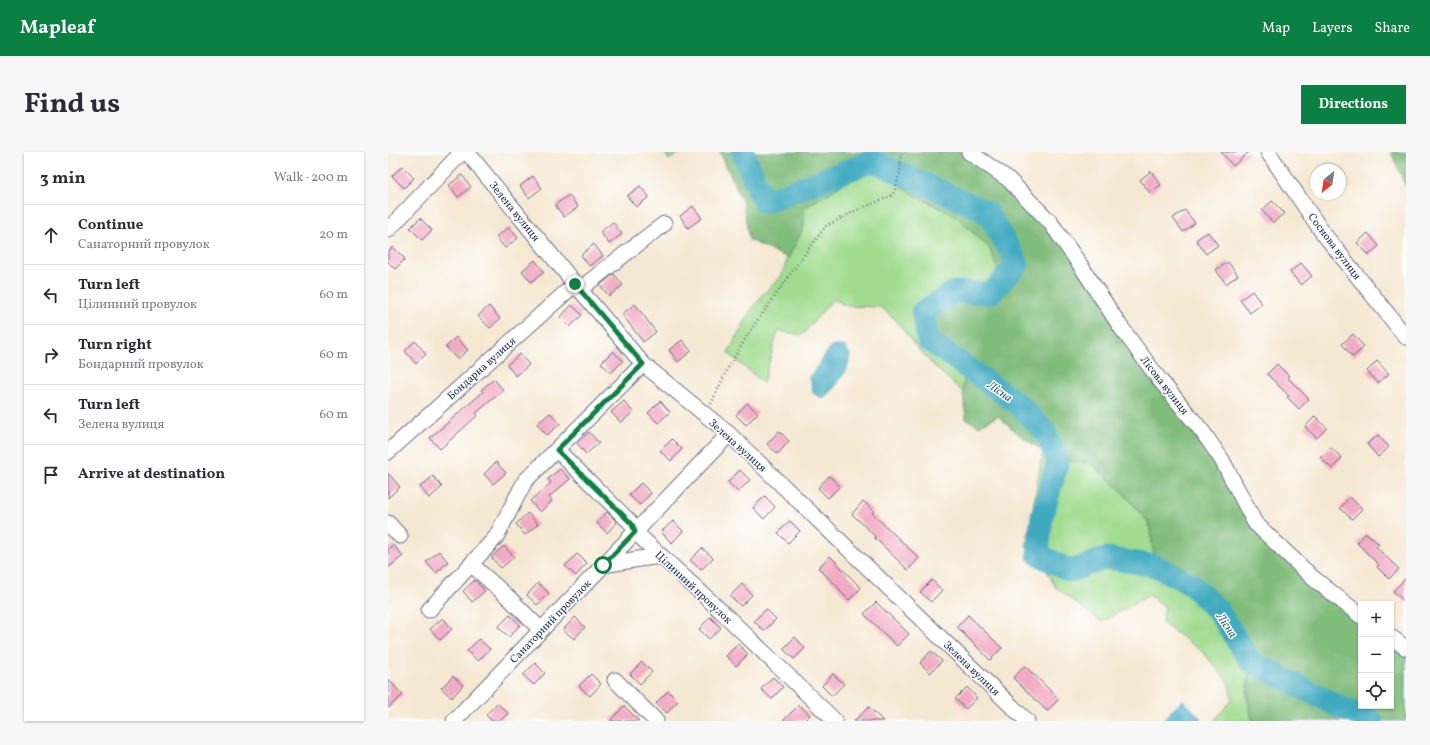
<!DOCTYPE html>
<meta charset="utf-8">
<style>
:root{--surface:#fff;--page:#f7f7f7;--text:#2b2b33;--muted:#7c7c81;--line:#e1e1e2;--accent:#0b8043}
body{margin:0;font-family:Vollkorn,serif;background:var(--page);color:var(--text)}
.controls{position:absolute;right:12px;bottom:12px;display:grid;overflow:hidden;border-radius:0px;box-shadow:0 1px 3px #0004}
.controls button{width:36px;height:36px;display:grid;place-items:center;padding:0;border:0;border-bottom:1px solid var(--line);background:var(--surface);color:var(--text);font:20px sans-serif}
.compass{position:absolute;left:922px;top:12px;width:36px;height:36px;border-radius:50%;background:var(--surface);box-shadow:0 1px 3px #0004;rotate:209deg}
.stop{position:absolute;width:12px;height:12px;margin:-9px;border:3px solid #0b8043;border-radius:50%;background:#fff}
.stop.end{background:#0b8043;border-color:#fff;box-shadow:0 1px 4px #0008}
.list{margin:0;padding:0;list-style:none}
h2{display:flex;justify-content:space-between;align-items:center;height:52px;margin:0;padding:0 16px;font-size:17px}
h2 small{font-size:13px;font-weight:400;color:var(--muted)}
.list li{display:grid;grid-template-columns:26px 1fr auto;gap:12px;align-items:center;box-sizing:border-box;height:60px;padding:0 16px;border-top:1px solid var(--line)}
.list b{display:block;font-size:15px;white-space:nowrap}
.list p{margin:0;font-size:13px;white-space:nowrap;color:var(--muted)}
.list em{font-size:13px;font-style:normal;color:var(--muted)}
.icon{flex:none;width:22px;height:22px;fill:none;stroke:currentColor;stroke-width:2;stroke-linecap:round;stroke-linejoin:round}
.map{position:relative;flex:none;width:1018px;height:569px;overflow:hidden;border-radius:0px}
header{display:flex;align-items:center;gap:24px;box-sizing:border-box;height:56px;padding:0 20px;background:var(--accent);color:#fff}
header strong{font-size:19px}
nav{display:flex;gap:22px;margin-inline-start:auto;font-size:14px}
.intro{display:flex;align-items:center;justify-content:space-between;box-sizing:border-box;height:96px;padding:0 24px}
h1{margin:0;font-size:28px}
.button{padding:10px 18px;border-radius:0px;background:var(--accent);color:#fff;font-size:14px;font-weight:700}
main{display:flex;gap:24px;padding:0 24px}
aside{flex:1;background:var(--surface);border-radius:0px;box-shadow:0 1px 3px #0004}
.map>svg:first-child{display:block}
.green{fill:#a1dc8f;stroke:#5e8676}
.forest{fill:#80bc7a;stroke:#4e766c}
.water{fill:#41aac1;stroke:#2e6c90}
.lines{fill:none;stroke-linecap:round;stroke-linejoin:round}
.river{stroke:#41aac1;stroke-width:23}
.building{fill:#f2abc4}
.minor-casing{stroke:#677087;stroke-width:17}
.path{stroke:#677087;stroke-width:2.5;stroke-dasharray:1 3;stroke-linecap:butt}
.minor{stroke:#fff;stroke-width:15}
.route{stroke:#0b8043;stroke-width:5}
.labels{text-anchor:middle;stroke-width:3;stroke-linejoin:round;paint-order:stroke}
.street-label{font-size:11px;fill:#1b2f5e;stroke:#fff}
.water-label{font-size:12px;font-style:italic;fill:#2a6086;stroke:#fff}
</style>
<header>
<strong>Mapleaf</strong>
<nav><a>Map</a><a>Layers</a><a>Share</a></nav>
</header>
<div class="intro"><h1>Find us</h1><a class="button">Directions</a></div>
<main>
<aside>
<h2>3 min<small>Walk · 200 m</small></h2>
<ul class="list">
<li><svg class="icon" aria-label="ahead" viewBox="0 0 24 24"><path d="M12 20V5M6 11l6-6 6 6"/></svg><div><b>Continue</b><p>Санаторний провулок</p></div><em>20 m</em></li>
<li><svg class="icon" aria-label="left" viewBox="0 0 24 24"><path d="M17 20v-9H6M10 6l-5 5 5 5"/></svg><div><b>Turn left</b><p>Цілинний провулок</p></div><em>60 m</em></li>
<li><svg class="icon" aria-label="right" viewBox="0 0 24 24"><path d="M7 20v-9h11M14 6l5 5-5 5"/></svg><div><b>Turn right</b><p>Бондарний провулок</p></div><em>60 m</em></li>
<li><svg class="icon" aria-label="left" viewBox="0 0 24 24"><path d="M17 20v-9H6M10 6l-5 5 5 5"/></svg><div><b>Turn left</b><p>Зелена вулиця</p></div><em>60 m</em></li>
<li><svg class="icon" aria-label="arrive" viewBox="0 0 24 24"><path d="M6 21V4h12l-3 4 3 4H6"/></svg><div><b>Arrive at destination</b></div></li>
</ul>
</aside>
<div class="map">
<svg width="1018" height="569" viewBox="0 0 1018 569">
<rect width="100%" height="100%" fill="#fff"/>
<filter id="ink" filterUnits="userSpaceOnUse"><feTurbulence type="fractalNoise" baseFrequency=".025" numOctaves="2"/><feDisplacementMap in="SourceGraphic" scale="8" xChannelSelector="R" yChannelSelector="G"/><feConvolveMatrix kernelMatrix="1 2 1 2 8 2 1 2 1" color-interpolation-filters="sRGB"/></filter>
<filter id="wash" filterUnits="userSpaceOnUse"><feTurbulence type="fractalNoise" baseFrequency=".012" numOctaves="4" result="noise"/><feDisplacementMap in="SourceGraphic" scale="16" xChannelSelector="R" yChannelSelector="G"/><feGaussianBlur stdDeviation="0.9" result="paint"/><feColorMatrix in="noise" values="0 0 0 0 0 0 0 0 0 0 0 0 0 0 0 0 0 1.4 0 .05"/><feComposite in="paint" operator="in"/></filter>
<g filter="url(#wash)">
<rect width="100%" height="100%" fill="#f5e8d2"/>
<!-- green -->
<g class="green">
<path d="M277,0H293L281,8Z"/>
<path d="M493,0L514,36L569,65L602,97L615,129L603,141L566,140L540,188L577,216L575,240L547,215L525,191L509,169L493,155L459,154L445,147L414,183L390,179L375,231L340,201L364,157L375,142L393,125L400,106L416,75V56C442,40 474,23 493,0Z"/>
<path d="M655,299L670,309L701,310L730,335L761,371L768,414L803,432L831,460L862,509L859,544L864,567L868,569H826L844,547L840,530L815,500L774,471L777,455L761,443L714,470L668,436L650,402L638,394Z"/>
</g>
<!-- forest -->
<g class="forest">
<path d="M332,0H493C473,23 442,40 416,56V75L400,106L361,88L355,51Z"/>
<path d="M494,0H581L662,70L771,227L867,371L973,464V554H1003V485L1018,496V569H868L864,567L859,544L862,509L831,460L803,432L768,414L761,371L730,335L701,310L670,309L634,285L610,264L591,274L578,267L575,240L577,216L540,188L535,160L566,140L603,141L614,128L602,97L569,65L514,36Z"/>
<path d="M1003,0H1018V35Z"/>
</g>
<!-- water -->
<g class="water">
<path d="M443,194H456L462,202C460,222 449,233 435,247L425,241L422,225Z"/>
<path d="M795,548L814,567L812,569H773Z"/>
</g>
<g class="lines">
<!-- river -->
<path class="river" d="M355,0L376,50L485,9L599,60L630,112L603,141L566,140L535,160L540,188L630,252L656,279L670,309L654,364L650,402L682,419L719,406L768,414L803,432L831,460L862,509L954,556L984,569"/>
</g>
<g id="blocks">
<!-- building -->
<g class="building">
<path d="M833,0H861L845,14Z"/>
<path d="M14,14L26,26L16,36L4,24Z"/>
<path d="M763,19L773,33L762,41L752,28Z"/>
<path d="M74,23L83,35L70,45L61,33Z"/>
<path d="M145,24L154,36L141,46L132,34Z"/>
<path d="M252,34L261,45L248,55L239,44Z"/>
<path d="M181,43L190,55L176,65L167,53Z"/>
<path d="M884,49L896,61L885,71L874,58Z"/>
<path d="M305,54L314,66L300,76L292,64Z"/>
<path d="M797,58L807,71L795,80L785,66Z"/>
<path d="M32,66L44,78L34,88L22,76Z"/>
<path d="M225,70L234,82L221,92L212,80Z"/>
<path d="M121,75L130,86L117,96L108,85Z"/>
<path d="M820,80L830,93L818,102L808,88Z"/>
<path d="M980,81L991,94L981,103L969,91Z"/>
<path d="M206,92L215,104L201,114L193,103Z"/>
<path d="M5,95L17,107L7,117L0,110V100Z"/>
<path d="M147,108L156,120L143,130L134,119Z"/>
<path d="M840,110L850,123L838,132L828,118Z"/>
<path d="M913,111L924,124L913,133L902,120Z"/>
<path d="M226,122L235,133L221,144L212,133Z"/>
<path d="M864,139L874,152L862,161L852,148Z"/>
<path d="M247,152L268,180L255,190L234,162Z"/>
<path d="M184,153L194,163L182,175L172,165Z"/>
<path d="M101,154L112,167L102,176L90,164Z"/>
<path d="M965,182L976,195L965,205L954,192Z"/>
<path d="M68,185L80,198L69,207L58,195Z"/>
<path d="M294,188L303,199L290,210L281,198Z"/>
<path d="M27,189L38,202L28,212L17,199Z"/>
<path d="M225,199L235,209L223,221L213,211Z"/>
<path d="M132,202L141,213L128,224L119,213Z"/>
<path d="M989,209L1001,222L990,231L979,219Z"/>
<path d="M889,212L901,224L899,225L921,247L911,257L899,245L901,244L879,222Z"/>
<path d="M106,227L115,238L88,261L90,263L52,297L42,286L95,240L93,238Z"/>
<path d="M236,249L245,260L233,271L223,260Z"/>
<path d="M272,249L282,260L270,271L260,261Z"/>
<path d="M359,251L370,261L358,273L348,263Z"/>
<path d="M162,261L172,272L159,283L149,272Z"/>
<path d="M927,264L939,276L929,286L917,275Z"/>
<path d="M391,279L401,289L390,302L379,292Z"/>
<path d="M201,280L211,291L198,302L189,291Z"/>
<path d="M990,283L1001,295L990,305L979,292Z"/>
<path d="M284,287L294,297L283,309L272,299Z"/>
<path d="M942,295L954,306L944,317L932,305Z"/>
<path d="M108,310L118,321L105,332L96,322Z"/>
<path d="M172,317L182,327L161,345L164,349L152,360L142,349L163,331L160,327Z"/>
<path d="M352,318L362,328L350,340L340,330Z"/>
<path d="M0,321L12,335L0,346Z"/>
<path d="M45,324L54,335L41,346L32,335Z"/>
<path d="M441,324L452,334L440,346L430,336Z"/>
<path d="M253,331L263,341L252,353L241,343Z"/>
<path d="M377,344L387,355L376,367L365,356Z"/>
<path d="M962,345L974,357L964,367L952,356Z"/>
<path d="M475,349L486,359L484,361L531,406L520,418L486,385L487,384L464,362Z"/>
<path d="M219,360L229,370L219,381L209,371Z"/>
<path d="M140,361L150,372L137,383L128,372Z"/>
<path d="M285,369L295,379L284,391L273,380Z"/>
<path d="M402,369L412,379L400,391L390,381Z"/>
<path d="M978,381L991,392L988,395L1011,417L1001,427L989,415L991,413L969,391Z"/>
<path d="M5,393L15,404L0,416V397Z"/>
<path d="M116,394L126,405L113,416L103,405Z"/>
<path d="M314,396L325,406L313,418L302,408Z"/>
<path d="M51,399L60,410L48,421L38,410Z"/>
<path d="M189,402L199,411L188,424L177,414Z"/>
<path d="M442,404L473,436L461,448L451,438L452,437L430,416Z"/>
<path d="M1018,426V451L1005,439Z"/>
<path d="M87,428L97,439L84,450L75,439Z"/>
<path d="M544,428L554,438L543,450L532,440Z"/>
<path d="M150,431L161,441L149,453L139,443Z"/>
<path d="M354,432L364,443L353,454L342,444Z"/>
<path d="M488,450L521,482L509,494L476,462Z"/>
<path d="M378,457L388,467L376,479L366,469Z"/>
<path d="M122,463L132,473L121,485L110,475Z"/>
<path d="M580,463L614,496L602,508L569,475Z"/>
<path d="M187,465L197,475L186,487L175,478Z"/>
<path d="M322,465L333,476L321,487L311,477Z"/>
<path d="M55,466L64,477L52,488L42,477Z"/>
<path d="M407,485L417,496L406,507L395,497Z"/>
<path d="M91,487L102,497L90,509L79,499Z"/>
<path d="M350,492L360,502L348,514L338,504Z"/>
<path d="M543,499L554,509L542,521L532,511Z"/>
<path d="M254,510L264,520L252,532L242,522Z"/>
<path d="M147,511L157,521L146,533L135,523Z"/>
<path d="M637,514L671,547L659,559L625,526Z"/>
<path d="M203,522L213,532L202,544L191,534Z"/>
<path d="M445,522L456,532L444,544L434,534Z"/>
<path d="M65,524L75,533L64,546L53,536Z"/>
<path d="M385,525L395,535L384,547L373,537Z"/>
<path d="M0,527L15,543L0,556Z"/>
<path d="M579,535L589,546L578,557L567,547Z"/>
<path d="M280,539L290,549L279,561L268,551Z"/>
<path d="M109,551L120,561L112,569H104L98,563Z"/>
<path d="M411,553L422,563L416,569H395Z"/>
<path d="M236,554L251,569H222Z"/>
<path d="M481,555L495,569H466Z"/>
</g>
</g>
</g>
<g filter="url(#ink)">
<use href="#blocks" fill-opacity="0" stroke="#677087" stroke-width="1"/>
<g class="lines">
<defs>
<g id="minor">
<path d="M79,0L187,132L255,212L341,282L639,569"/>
<path d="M581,0L620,27L662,70L693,114L732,174L771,227L814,279L834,308L867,371L925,426L973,464"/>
<path d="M880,0L935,81L1018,185"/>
<path d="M0,78L74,0"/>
<path d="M191,138L251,91L276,72"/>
<path d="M169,298L243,371L247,380L333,459L447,569"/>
<path d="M0,300L187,132"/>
<path d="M0,371L12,384"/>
<path d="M84,413L120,445L153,478"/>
<path d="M215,413L251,407L273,404"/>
<path d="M41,458L108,385L137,329L255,212"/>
<path d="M1003,485L1018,496"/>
<path d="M227,528L268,569"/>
<path d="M66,569L341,282"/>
</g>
</defs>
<!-- minor casing -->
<use href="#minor" class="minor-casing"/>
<!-- path -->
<path class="path" d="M323,252L340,216L362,179L411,110L438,74L469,58L505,43L512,21L513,0"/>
<!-- minor -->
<use href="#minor" class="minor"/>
</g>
</g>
<g class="lines" filter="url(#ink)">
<!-- route -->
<path class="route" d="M187,132L255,212L169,298L244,372L247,380L215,413"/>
</g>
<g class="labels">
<!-- street labels -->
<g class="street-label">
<text transform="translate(127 59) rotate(51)" y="4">Зелена вулиця</text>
<text transform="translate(947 94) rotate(53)" y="4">Соснова вулиця</text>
<text transform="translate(93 216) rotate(-42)" y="4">Бондарна вулиця</text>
<text transform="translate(777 233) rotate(52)" y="4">Лісова вулиця</text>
<text transform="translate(350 293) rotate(42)" y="4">Зелена вулиця</text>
<text transform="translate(306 435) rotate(43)" y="4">Цілинний провулок</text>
<text transform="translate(162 469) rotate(-46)" y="4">Санаторний провулок</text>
<text transform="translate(584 516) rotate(44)" y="4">Зелена вулиця</text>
</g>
<!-- water labels -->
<g class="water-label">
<text transform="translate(612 239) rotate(35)" y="4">Лісна</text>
<text transform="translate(839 473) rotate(56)" y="4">Лісна</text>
</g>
</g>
</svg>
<div class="controls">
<button>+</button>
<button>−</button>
<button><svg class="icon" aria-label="locate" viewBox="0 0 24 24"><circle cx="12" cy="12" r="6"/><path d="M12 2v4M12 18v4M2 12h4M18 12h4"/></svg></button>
</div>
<svg class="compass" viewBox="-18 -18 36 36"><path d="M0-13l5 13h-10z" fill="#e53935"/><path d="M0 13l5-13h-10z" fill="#7c7c81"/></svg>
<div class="stop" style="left:215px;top:413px"></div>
<div class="stop end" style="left:187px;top:132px"></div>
</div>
</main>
